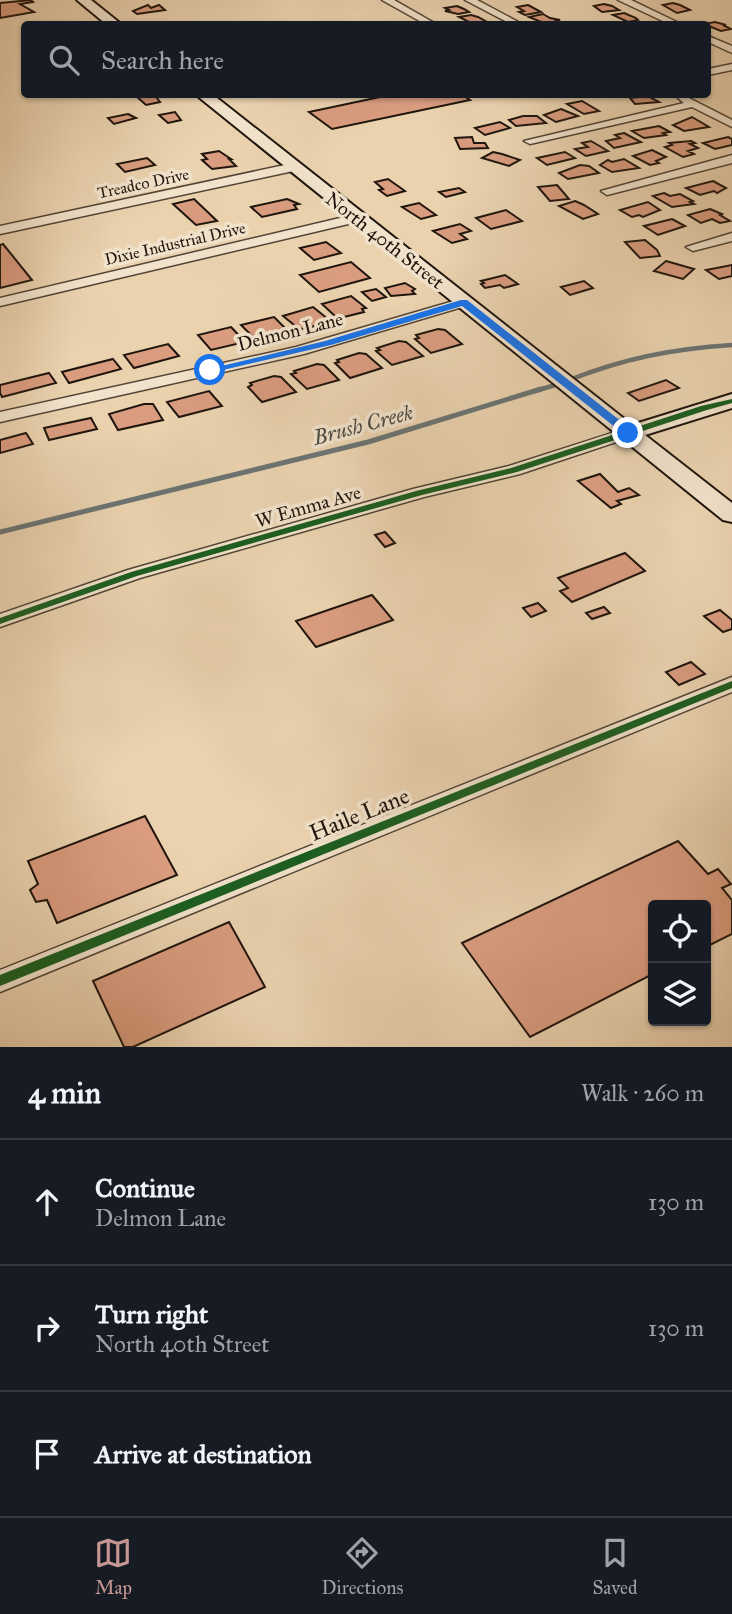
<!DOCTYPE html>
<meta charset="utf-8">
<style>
:root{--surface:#171b24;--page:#20242c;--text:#f1f3f6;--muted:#9ea1a6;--line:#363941;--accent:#c59692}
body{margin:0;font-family:"IM FELL Great Primer",serif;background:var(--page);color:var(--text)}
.controls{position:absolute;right:21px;bottom:21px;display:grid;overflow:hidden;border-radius:7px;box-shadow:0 2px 5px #0004}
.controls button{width:63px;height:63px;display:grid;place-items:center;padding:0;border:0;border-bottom:2px solid var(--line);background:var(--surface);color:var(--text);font:35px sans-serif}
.stop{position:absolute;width:21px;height:21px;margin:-16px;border:5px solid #1a73e8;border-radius:50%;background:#fff}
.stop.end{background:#1a73e8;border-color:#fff;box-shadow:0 2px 7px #0008}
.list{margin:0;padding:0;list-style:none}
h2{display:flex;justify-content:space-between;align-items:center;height:91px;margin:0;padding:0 28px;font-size:30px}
h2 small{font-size:23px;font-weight:400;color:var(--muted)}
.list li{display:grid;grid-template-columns:46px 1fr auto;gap:21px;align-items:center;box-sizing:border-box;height:126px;padding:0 28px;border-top:2px solid var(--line)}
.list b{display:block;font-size:26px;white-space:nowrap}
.list p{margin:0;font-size:23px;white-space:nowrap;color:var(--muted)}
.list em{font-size:23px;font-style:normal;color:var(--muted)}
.icon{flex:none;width:38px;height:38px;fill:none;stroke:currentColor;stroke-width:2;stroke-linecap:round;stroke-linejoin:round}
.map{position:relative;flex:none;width:732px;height:1047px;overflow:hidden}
.search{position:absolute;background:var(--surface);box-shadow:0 2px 5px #0004;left:21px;right:21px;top:21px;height:77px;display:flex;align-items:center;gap:18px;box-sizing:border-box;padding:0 24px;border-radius:7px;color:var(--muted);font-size:26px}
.sheet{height:469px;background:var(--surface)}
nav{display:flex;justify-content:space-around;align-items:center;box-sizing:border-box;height:98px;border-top:2px solid var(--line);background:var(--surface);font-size:19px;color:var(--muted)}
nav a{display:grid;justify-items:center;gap:4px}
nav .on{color:var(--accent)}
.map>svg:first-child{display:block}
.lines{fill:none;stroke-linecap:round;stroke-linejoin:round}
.stream-far1{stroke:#6b7473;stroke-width:4.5}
.stream{stroke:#6b7473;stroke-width:5}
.building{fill:#d99c7f;stroke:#1f150d;stroke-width:2}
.street-casing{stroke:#524436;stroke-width:3}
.secondary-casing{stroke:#1f150d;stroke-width:4}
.street{fill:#f1e2cb;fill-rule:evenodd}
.secondary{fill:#f1e2cb;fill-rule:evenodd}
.cycleway-casing{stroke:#f1e2cb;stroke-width:4}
.cycleway{fill:#1b5e20;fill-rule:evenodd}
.route{fill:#1a73e8}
.labels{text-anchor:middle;stroke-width:7;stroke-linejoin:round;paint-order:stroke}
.far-street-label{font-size:16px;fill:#1f150d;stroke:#f1e2cb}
.street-label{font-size:19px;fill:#1f150d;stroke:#f1e2cb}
.water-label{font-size:21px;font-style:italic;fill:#4b4d48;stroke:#f1e2cb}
.near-street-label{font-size:23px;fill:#1f150d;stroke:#f1e2cb}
</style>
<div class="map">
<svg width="732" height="1047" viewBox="0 0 732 1047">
<rect width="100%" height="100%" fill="#ead2af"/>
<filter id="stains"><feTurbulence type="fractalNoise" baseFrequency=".00286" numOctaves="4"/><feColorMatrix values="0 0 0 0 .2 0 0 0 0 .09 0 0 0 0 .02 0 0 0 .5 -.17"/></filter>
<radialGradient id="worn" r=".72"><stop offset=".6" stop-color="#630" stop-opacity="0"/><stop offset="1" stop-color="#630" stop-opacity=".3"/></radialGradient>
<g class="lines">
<!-- stream-far1 -->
<g class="stream-far1">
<path d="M569,380C626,358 671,349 732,345"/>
<path d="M535,391L559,384"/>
</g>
<!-- stream -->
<path class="stream" d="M0,532L368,442L541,389"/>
</g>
<!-- building -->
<g class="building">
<path d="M31,0L33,2L20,4L34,12L0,18V3Z"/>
<path d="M673,3L680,5L690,10L677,13L663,5Z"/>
<path d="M604,4L612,6L619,10L602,12L594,6Z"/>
<path d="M148,5L151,8L159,5L165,10L137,14L133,11Z"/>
<path d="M528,5L541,12L525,15L519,12L524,11L517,7Z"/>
<path d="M457,6L464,9L469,12L458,14L445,11L449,10L445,8Z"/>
<path d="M624,13L636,18L638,20L628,22L613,15Z"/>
<path d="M543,14L550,18L560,20L546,24L529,17Z"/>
<path d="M471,15L478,17L487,22L473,24L459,17Z"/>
<path d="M715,22L726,25H723L731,29L721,31L704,24Z"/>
<path d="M154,94L160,102L146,105L135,95Z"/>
<path d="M394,94H461L470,100L332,129L309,112Z"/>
<path d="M648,96L659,102L635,104L630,98Z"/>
<path d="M582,101L599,111L584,114L567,104Z"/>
<path d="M561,109L578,116L556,122L544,115Z"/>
<path d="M175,112L181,120L168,123L159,115Z"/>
<path d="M128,114L136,118L114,124L108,118Z"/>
<path d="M523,116H537L546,123L516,126L509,120Z"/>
<path d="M692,117L709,127L684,131L673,125Z"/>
<path d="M500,122L510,128L485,135L475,128Z"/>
<path d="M659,126L670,132L663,133L666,135L644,138L632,131Z"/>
<path d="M624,133L641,142L614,148L606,141L620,138L615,135Z"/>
<path d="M472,137L474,143H485L488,148L460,149L455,138Z"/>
<path d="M728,137L732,139V145L715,149L703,143Z"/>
<path d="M591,141L608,151L586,156L575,149L588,147L582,143Z"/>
<path d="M691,141L695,143L690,144L698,148L688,151L694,154L683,157L665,147L672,145L669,143Z"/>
<path d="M652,150L666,157L656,161L659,163L650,165L633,156Z"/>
<path d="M219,151L231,159H229L236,166L212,169L202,160L207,159L202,154Z"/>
<path d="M493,152L502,154L520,160L509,166L482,158Z"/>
<path d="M565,152L575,158L547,165L537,158Z"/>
<path d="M147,158L155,165L125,172L117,164Z"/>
<path d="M624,159L639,168L612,172L600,165L608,160L612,162Z"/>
<path d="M580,165L589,166L599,173L568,179L559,173Z"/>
<path d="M388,179L405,191L387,196L379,190L383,189L375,182Z"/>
<path d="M713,181L726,188L717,193L714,191L700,195L686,188Z"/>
<path d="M557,185L569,199L550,201L538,187Z"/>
<path d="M459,188L465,192L446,197L439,192Z"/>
<path d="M664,193L670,196L680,194L693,201L690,202L694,204L672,207L653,196Z"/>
<path d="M194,199L217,221L196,225L173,204Z"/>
<path d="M287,199L299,204L294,205L297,209L262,217L251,207Z"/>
<path d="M575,201L584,205L598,214L583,219L559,206Z"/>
<path d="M648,202L660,210L643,217L639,215L632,217L620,210Z"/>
<path d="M419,203L436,215L421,219L402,207Z"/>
<path d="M710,209L722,214L720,215L730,221L720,223L712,219L701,223L688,215Z"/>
<path d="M506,210L522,221L491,229L476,218Z"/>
<path d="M672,219L685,226L658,235L644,226Z"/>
<path d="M460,224L471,231L460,234L467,239L452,243L433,231Z"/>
<path d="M645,240L657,250L660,256L640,258L625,242Z"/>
<path d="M326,242L341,253L314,260L300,248Z"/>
<path d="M3,244L32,280L0,288V245Z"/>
<path d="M666,261L694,269L683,279L654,271Z"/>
<path d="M351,262L370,278L319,292L300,275Z"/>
<path d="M732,265V276L719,279L706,270Z"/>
<path d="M505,275L518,284L504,288L500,285L485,288L481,284L484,283L481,281Z"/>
<path d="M584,281L593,288L570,295L561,287Z"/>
<path d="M405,283L415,289L412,291L415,294L391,296L385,288Z"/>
<path d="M376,289L386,297L372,301L362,292Z"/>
<path d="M351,296L366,308L362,309L364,312L344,317H336L322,304Z"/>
<path d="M313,307L328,319L324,321L326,323L304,329L298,328L283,316Z"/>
<path d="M274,317L288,331L256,340L241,325Z"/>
<path d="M231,327L245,342L211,350L198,335Z"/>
<path d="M438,329L445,330L462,344L431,353L415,339L419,338L416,335Z"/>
<path d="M399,341L406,342L423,356L392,365L376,351L380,350L377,348Z"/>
<path d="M168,344L179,356L134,368L124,355Z"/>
<path d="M359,353L366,354L382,368L350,378L335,363L339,362L337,360Z"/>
<path d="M113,359L121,369L69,383L62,372Z"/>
<path d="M317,364L324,365L339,380L307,389L291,374L296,373L294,371Z"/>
<path d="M49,373L56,383L2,397L0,393V385Z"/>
<path d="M274,376L281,377L296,392L262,402L248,387L252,385L250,383Z"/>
<path d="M666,380L679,388L639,401L628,393Z"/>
<path d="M209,391L222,406L179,417L167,402Z"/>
<path d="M144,404H153L163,420L118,430L109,414Z"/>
<path d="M91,418L97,429L49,440L44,428Z"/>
<path d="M26,433L33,444L0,453V440Z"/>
<path d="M600,474L618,492L629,488L639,495L617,501L621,504L611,508L578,481Z"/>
<path d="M385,532L395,543L385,547L375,535Z"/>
<path d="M625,553L645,571L572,602L560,591L568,588L558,578Z"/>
<path d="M372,595L393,620L316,647L296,621Z"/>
<path d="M538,603L546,611L531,617L523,608Z"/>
<path d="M604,607L610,613L592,619L586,613Z"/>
<path d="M720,610L732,620V629L723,632L704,616Z"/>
<path d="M691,662L705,674L679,685L666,672Z"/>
<path d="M145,816L177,875L57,923L47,900L36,902L30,890L38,884L28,861Z"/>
<path d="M678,841L708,874L718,869L731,884L722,888L732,900V934L706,947V905H653V974L530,1037L462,943Z"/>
<path d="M229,922L265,987L133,1047H124L93,981Z"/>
</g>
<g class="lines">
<defs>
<g id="street">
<path d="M382,0H394L436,24H425Z"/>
<path d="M465,0H477L522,24H511Z"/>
<path d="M618,0H631L681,24H669Z"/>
<path d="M708,36L732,46V53L708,42Z"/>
<path d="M732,64V70L708,75V69Z"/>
<path d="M683,95L732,120V127L692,107L530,144L524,141L684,103L678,98Z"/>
<path d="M732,155V163L607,195L601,191Z"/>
<path d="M294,163L298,164V170L0,234V226Z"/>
<path d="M357,214L363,218L361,221L0,306V298Z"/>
<path d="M732,233V241L693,251L686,247Z"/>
<path d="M464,298L469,299V305L304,354L0,422V412L296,347Z"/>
<path d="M628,428L636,433L634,436L520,474L424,497L140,578L0,627V614L128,570L413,489L509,466Z"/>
<path d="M732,677V692L0,992V970Z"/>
</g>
<g id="secondary">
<path d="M77,0H91L121,24H106Z"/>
<path d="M195,94H212L632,425L732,394V408L645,435L732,503V522L723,520Z"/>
</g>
</defs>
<!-- street casing -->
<use href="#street" class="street-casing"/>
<!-- secondary casing -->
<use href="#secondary" class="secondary-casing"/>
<!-- street -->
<use href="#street" class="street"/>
<!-- secondary -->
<use href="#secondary" class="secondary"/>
<defs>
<g id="cycleway">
<path d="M732,399V403L707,410L517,472L422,495L137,576L0,624V618L131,572L416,491L511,468L701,406Z"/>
<path d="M732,681V688L0,986V975Z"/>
</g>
</defs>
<!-- cycleway casing -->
<use href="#cycleway" class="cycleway-casing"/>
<!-- cycleway -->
<use href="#cycleway" class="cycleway"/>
</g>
<!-- route -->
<path class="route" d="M461,300H467L632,430V435H625L462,306L331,345L210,373L205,370L325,341Z"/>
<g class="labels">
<!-- far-street labels -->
<g class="far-street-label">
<text transform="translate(143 183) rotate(-12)" y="6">Treadco Drive</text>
<text transform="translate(175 243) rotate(-13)" y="6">Dixie Industrial Drive</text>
</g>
<!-- street labels -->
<g class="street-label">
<text transform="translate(385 240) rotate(38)" y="7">North 40th Street</text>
<text transform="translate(290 331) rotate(-14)" y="7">Delmon Lane</text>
<text transform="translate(308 506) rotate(-16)" y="7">W Emma Ave</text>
</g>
<!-- water labels -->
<g class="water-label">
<text transform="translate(363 425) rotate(-15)" y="7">Brush Creek</text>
</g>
<!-- near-street labels -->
<g class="near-street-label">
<text transform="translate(359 814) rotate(-22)" y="8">Haile Lane</text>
</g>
</g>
<rect width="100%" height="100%" filter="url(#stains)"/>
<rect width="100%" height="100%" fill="url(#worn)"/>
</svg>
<div class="controls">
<button><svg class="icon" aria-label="locate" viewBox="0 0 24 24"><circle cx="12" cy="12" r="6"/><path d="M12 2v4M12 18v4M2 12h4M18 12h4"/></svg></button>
<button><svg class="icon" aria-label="layers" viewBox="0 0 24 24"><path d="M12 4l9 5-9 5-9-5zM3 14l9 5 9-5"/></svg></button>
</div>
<div class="stop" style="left:210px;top:370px"></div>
<div class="stop end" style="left:628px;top:433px"></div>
<div class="search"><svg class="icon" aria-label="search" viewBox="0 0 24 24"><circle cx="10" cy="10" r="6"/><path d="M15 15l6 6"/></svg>Search here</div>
</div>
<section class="sheet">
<h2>4 min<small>Walk · 260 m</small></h2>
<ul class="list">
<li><svg class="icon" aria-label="ahead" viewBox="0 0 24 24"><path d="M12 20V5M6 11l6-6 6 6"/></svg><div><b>Continue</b><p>Delmon Lane</p></div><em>130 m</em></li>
<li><svg class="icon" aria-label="right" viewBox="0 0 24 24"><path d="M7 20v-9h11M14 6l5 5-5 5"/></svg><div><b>Turn right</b><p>North 40th Street</p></div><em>130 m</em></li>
<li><svg class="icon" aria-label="arrive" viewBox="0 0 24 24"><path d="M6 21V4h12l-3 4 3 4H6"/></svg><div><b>Arrive at destination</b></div></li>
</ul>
</section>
<nav>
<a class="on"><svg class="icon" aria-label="map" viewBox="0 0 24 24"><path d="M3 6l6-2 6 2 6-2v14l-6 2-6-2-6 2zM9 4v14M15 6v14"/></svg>Map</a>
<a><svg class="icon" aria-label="directions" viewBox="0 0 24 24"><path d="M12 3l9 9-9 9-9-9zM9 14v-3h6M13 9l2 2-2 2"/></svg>Directions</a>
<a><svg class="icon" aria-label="saved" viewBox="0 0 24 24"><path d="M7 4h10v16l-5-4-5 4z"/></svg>Saved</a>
</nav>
